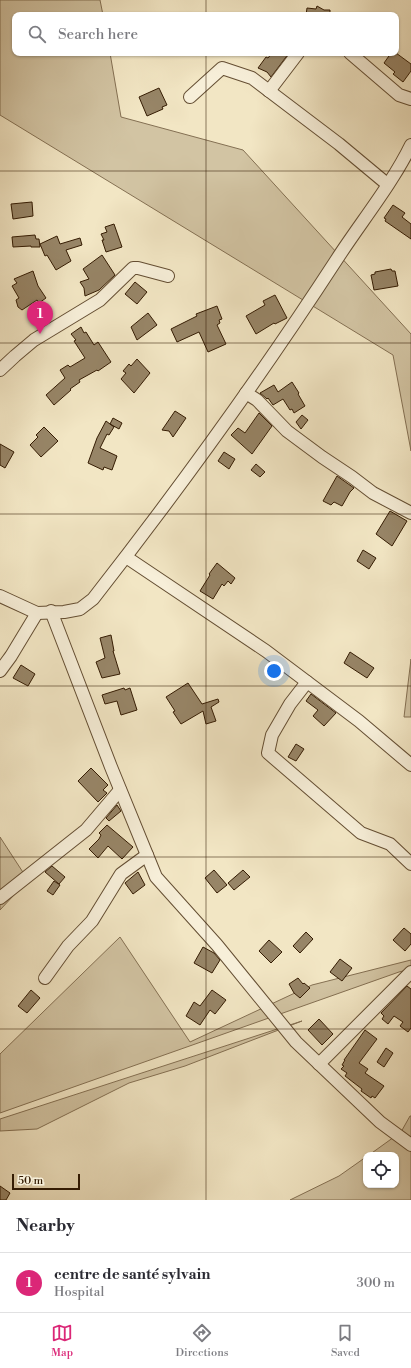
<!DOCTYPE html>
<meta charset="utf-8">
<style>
:root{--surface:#fff;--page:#f2f2f3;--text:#2b2b33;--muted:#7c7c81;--line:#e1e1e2;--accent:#db2777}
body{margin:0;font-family:"Libre Bodoni",serif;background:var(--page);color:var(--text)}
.controls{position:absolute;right:12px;bottom:12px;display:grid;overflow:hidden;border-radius:8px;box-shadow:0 1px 3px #0004}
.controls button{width:36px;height:36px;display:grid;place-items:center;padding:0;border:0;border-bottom:1px solid var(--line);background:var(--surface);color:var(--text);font:20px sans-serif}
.scale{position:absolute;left:12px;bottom:10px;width:68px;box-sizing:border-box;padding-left:4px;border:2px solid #351c03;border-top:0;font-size:11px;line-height:14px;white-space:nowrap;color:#351c03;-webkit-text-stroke:3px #f7efd9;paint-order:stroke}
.you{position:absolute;left:274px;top:671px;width:14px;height:14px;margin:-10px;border:3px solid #fff;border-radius:50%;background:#1a73e8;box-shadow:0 0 0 6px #1a73e833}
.badge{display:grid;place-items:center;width:26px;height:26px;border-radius:50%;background:var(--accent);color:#fff;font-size:13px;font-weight:700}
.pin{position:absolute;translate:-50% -33px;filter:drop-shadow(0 1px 2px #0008)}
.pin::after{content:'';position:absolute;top:21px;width:14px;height:12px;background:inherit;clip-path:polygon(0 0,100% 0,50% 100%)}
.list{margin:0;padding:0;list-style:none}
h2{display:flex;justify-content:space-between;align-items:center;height:52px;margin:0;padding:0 16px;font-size:17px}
h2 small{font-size:13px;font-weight:400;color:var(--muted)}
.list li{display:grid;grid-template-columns:26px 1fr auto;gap:12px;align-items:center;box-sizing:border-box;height:60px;padding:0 16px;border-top:1px solid var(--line)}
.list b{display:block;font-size:15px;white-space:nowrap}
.list p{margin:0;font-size:13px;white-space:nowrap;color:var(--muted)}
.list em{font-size:13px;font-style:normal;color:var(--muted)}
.icon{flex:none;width:22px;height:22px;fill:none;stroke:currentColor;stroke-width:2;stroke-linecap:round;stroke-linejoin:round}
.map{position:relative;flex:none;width:411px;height:1200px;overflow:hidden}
.search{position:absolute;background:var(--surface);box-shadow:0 1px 3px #0004;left:12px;right:12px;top:12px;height:44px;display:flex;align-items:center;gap:10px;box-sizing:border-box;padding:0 14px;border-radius:8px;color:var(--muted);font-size:15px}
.sheet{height:112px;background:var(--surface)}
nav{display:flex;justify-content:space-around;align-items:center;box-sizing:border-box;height:56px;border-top:1px solid var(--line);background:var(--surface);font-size:11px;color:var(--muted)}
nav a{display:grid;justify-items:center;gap:2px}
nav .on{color:var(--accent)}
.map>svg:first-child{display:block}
.green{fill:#d2c4a3;stroke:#847053}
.building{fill:#978567;stroke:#351c03}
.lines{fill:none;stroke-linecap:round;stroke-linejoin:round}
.minor-casing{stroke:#644e33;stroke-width:14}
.minor{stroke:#f7efd9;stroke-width:12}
.grid{fill:none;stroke:#351c03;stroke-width:1;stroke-opacity:0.55}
</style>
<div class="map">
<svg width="411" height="1200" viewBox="0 0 411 1200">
<rect width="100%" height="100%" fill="#f2e6c4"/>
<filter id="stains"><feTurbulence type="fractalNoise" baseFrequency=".005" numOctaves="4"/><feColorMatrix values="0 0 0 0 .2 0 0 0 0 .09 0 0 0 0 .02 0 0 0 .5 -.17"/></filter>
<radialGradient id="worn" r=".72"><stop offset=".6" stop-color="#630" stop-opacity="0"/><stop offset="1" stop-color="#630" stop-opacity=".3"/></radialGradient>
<!-- green -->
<g class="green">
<path d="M0,0H100L103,15H15V53H110L121,117L243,150L411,334V451L393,355L0,115Z"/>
<path d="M411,659V717H404Z"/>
<path d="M0,837L28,880L0,910Z"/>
<path d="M120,937L190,1042L312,985L411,960V969L399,972L0,1113V1054Z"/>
<path d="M302,1021L185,1066L129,1083L37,1129L0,1131V1119Z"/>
<path d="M410,1116H411V1200H290L339,1176L366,1157V1185H396V1155H369L401,1132Z"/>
</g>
<!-- building -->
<g class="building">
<path d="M317,6L324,10H330V15H306L307,8L316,9Z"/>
<path d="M272,53H289L271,77L267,72L258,68L266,57L268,58Z"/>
<path d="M391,53H396L411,64V71L403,82L393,74L395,72L384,63Z"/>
<path d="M159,88L167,105L162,107L163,109L147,116L139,97Z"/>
<path d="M32,202L33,216L13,219L11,204Z"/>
<path d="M393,205L405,213L402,217L411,224V239L385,221L386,219L384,218Z"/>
<path d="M114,224L122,247L106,252L102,240H104L101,234L107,232L105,227Z"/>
<path d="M35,235L36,239H39L40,247H31V246L13,247L12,237Z"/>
<path d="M57,236L60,244L80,238L82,245L66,250L71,261L56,270L47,255L45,256L40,244Z"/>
<path d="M102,255L115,275L99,290L85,296L84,288L80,282L89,279L83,269Z"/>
<path d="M391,269L392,271H395L398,286L374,290L371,275L375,274V272Z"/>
<path d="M33,271L38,286L46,298L39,303L37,300L22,310L18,307L16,300L19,298L12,286L17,283L14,279Z"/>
<path d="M135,282L147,292L137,304L125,294Z"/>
<path d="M275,295L287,318L275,324L274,323L256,334L246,316L265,305L263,301Z"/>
<path d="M217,306L222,319L219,320L220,323L217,325L226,344L208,352L199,332L177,342L171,329L197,316L196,314Z"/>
<path d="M148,313L157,325L137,340L131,327Z"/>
<path d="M81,327L84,333L86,332L94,345L98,342L111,362L98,371L97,370L79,380L80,382L70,389L71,390L54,405L46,395L65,378L60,370L68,365L70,367L85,358L74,341L76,340L71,334Z"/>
<path d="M137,359L150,373L134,393L121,379L126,373L123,371L129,364L131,366Z"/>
<path d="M292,382L299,393L298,394L305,406L294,413L292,409L290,410L283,399L273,405L268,398L267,399L260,393L274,385L278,392Z"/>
<path d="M175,411L186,418L173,437L169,431L162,430Z"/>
<path d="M259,413L272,426L252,454L231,435L238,428L245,433Z"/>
<path d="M302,415L308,420L301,429L296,422Z"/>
<path d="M113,418L122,423L119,429L110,424L114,427L109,435L107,434L100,448L117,456L112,470L104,467L103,470L88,463L97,438L106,421L110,424Z"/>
<path d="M44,427L58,441L41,457L30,445L38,437L36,435Z"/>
<path d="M0,444L14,452L5,468L0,465Z"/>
<path d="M224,452L235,459L229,469L218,461Z"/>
<path d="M256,464L265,472L260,477L251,470Z"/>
<path d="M337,476L354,488L350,492L342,506L334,502L331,505L323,501Z"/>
<path d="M390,511L407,521L392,546L376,534Z"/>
<path d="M363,550L376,558L369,569L357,561Z"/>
<path d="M217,563L235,578L231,584L228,581L224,586L222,584L213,599L200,591L210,575L209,574Z"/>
<path d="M111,635L114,651H113L120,674L102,678L96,662L105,658L100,638Z"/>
<path d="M350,652L374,668L367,678L344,663Z"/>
<path d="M21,665L35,674L28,686L13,678Z"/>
<path d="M188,683L202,704L218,699L219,702L211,707L216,721L206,724L203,711L181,724L173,712L175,711L166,697Z"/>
<path d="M124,688L125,690L130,688L137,710L121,715L117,701L105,704L102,695Z"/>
<path d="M311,694L336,713L324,726L313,716L318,710L306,701Z"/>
<path d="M296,744L304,749L296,761L288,757Z"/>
<path d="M91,768L108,785L103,790L107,793L98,802L78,781Z"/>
<path d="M117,805L121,811L109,821L106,818Z"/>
<path d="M107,825L133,847L122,859L108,846L98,858L89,849L99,839L101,835L99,833Z"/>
<path d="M52,866L65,877L59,884L45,872Z"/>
<path d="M214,870L227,885L217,893L205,878Z"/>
<path d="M243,870L250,877L234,890L228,883Z"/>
<path d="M138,872L145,885L133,894L125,883Z"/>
<path d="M54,881L60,885L53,895L47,891Z"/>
<path d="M404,928L411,934V944L405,951L393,940Z"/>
<path d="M306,932L313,939L300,953L293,946Z"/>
<path d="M269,940L282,952L271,963L259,951Z"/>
<path d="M203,947L214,953L220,960L212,973L194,963Z"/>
<path d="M340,959L352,968L342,981L330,972Z"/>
<path d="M298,978L303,984L304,983L310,988L300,998L294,993L289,984Z"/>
<path d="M407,986L411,989V1028L408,1032L400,1026L403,1022L394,1016L388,1024L382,1019L384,1016L381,1013Z"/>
<path d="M31,990L40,998L27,1013L18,1006Z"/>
<path d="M212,990L226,1000L215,1014L210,1010L200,1025L186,1016L194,1002L200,1006Z"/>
<path d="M319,1019L333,1034L322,1045L308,1030Z"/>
<path d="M365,1030L377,1039L359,1063L368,1069L365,1073L384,1086L375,1098L372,1096L371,1098L361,1091L362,1089L345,1076L347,1073L341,1069L344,1066L342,1065L345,1060H344Z"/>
<path d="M386,1048L393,1053L384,1067L377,1062Z"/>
<path d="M0,1186L10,1193L6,1200H0Z"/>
</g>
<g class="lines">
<defs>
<g id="minor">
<path d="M350,53L399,95L411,99"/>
<path d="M269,91L298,53"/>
<path d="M190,97L222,68L252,78L339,144L387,184"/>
<path d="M0,370L15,356L34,340L100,300L133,268H138L168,276"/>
<path d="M246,393L257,400L287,431L322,457L352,477L373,493L411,513"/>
<path d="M126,557L266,651L359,721L411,765"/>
<path d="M0,596L37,613L64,612L80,609L93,599C179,489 261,376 337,259C361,222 392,184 411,145"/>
<path d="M51,611L111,767L156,877L217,945L296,1042L380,1122L411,1145"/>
<path d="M0,671L11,656L37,613"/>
<path d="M307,682L290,704L272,735L268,753L361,833L390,844L411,864"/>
<path d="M0,898L86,830L120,790"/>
<path d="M45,978L68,946L92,921L121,874L147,855"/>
<path d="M319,1064L411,972"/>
</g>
</defs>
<!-- minor casing -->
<use href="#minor" class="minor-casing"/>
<!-- minor -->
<use href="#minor" class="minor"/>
</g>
<!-- grid -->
<path class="grid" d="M206,0V15M206,53V1200M0,171H411M0,343H411M0,514H411M0,686H411M0,857H411M0,1029H411"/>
<rect width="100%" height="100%" filter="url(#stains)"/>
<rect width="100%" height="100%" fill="url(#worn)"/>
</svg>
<div class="controls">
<button><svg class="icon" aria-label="locate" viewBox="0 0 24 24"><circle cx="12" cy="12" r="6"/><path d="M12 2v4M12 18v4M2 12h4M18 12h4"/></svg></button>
</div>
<div class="scale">50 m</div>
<div class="you"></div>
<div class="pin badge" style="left:40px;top:334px">1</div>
<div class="search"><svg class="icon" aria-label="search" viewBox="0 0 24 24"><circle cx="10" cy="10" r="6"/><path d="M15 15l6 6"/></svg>Search here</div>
</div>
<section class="sheet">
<h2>Nearby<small></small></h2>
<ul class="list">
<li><span class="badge">1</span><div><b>centre de santé sylvain</b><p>Hospital</p></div><em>300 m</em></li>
</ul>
</section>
<nav>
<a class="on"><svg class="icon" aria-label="map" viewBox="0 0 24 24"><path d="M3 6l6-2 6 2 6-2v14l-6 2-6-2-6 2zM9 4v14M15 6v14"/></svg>Map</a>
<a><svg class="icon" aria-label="directions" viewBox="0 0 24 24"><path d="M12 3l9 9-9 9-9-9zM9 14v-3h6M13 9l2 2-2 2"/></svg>Directions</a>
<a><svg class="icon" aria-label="saved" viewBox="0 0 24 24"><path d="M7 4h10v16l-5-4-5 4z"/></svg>Saved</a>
</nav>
